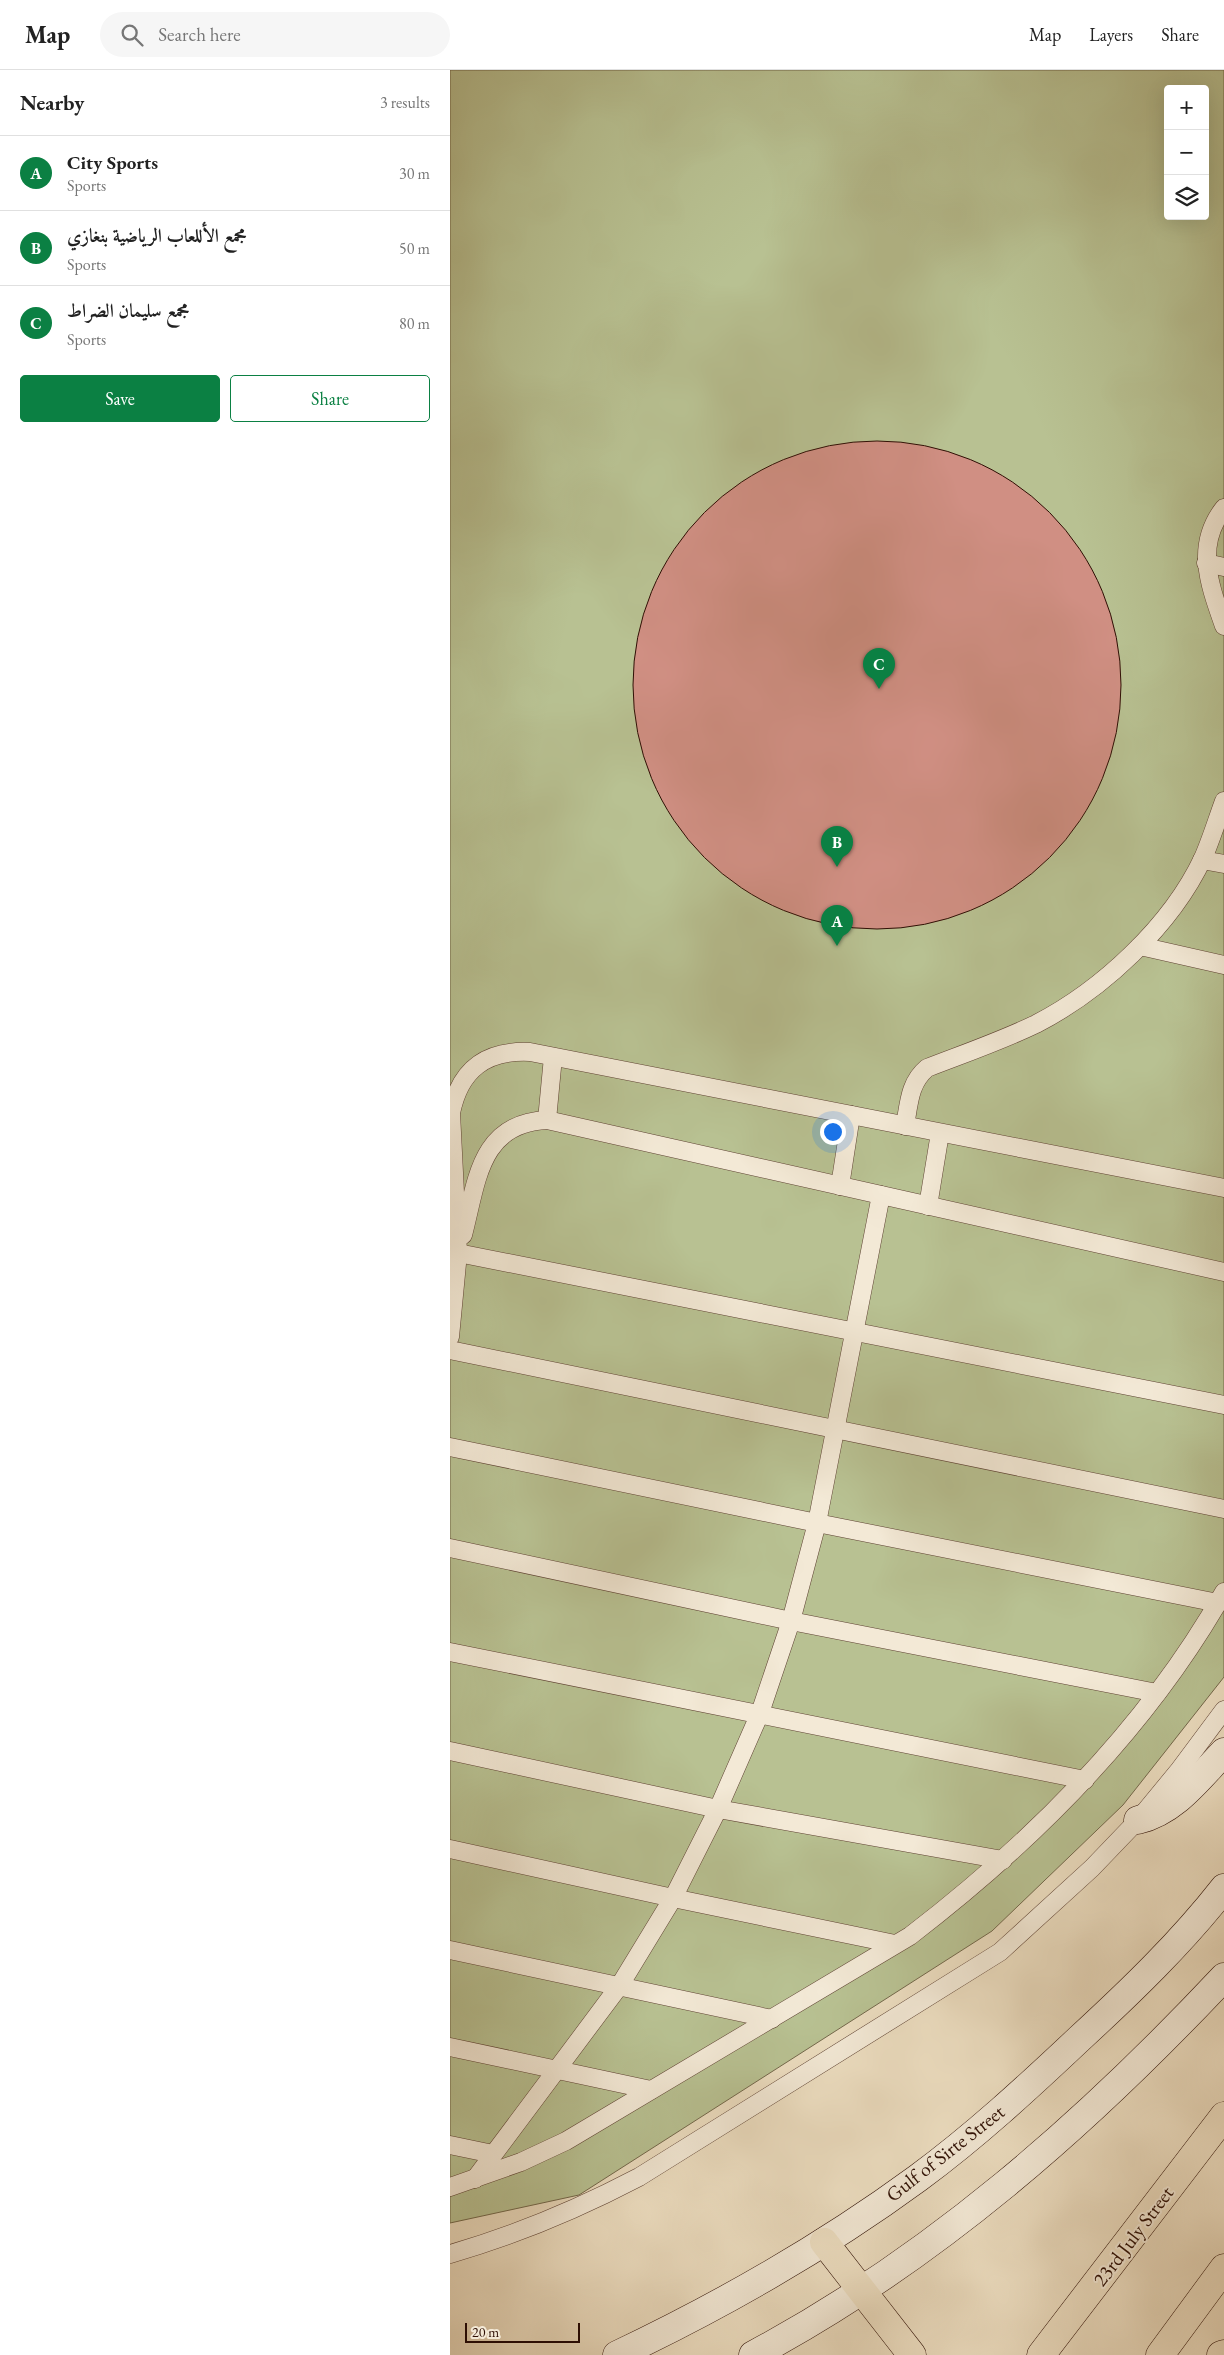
<!DOCTYPE html>
<meta charset="utf-8">
<style>
:root{--surface:#fff;--page:#f6f6f6;--text:#222;--muted:#767676;--line:#e0e0e0;--accent:#0b8043}
body{margin:0;font-family:"EB Garamond",Amiri,serif;background:var(--page);color:var(--text)}
.controls{position:absolute;right:15px;top:15px;display:grid;overflow:hidden;border-radius:5px;box-shadow:0 5px 20px #0002}
.controls button{width:45px;height:45px;display:grid;place-items:center;padding:0;border:0;border-bottom:1px solid var(--line);background:var(--surface);color:var(--text);font:25px sans-serif}
.scale{position:absolute;left:15px;bottom:12px;width:115px;box-sizing:border-box;padding-left:5px;border:2px solid #2e0f04;border-top:0;font-size:14px;line-height:18px;white-space:nowrap;color:#2e0f04;-webkit-text-stroke:4px #f3e9d6;paint-order:stroke}
.you{position:absolute;left:382px;top:1061px;width:18px;height:18px;margin:-12px;border:4px solid #fff;border-radius:50%;background:#1a73e8;box-shadow:0 0 0 8px #1a73e833}
.badge{display:grid;place-items:center;width:32px;height:32px;border-radius:50%;background:var(--accent);color:#fff;font-size:16px;font-weight:700}
.pin{position:absolute;translate:-50% -41px;filter:drop-shadow(0 1px 2px #0008)}
.pin::after{content:'';position:absolute;top:26px;width:18px;height:15px;background:inherit;clip-path:polygon(0 0,100% 0,50% 100%)}
.list{margin:0;padding:0;list-style:none}
h2{display:flex;justify-content:space-between;align-items:center;height:65px;margin:0;padding:0 20px;font-size:21px}
h2 small{font-size:16px;font-weight:400;color:var(--muted)}
.list li{display:grid;grid-template-columns:32px 1fr auto;gap:15px;align-items:center;box-sizing:border-box;height:75px;padding:0 20px;border-top:1px solid var(--line)}
.list b{display:block;font-size:19px;white-space:nowrap}
.list p{margin:0;font-size:16px;white-space:nowrap;color:var(--muted)}
.list em{font-size:16px;font-style:normal;color:var(--muted)}
.actions{display:flex;gap:10px;padding:15px 20px}
.actions a{flex:1;padding:11px 0;border:1px solid var(--accent);border-radius:5px;text-align:center;font-size:18px;color:var(--accent)}
.actions .main{background:var(--accent);color:#fff}
.icon{flex:none;width:28px;height:28px;fill:none;stroke:currentColor;stroke-width:2;stroke-linecap:round;stroke-linejoin:round}
.map{position:relative;flex:none;width:774px;height:2285px;overflow:hidden}
header{display:flex;align-items:center;gap:30px;box-sizing:border-box;height:70px;padding:0 25px;background:var(--surface);border-bottom:1px solid var(--line)}
header strong{font-size:24px}
nav{display:flex;gap:28px;margin-inline-start:auto;font-size:18px}
.search{width:350px;height:45px;background:var(--page);display:flex;align-items:center;gap:12px;box-sizing:border-box;padding:0 18px;border-radius:28px;color:var(--muted);font-size:19px}
main{display:flex}
aside{flex:1;background:var(--surface)}
.map>svg:first-child{display:block}
.green{fill:#b8c192;stroke:#73684b;fill-rule:evenodd}
.building{fill:#d08f83;stroke:#2e0f04}
.lines{fill:none;stroke-linecap:round;stroke-linejoin:round}
.service-casing{stroke:#5e4233;stroke-width:19}
.secondary-casing{stroke:#2e0f04;stroke-width:29}
.primary-casing{stroke:#2e0f04;stroke-width:29}
.trunk-casing{stroke:#2e0f04;stroke-width:29}
.service{stroke:#f3e9d6;stroke-width:18}
.secondary{stroke:#f3e9d6;stroke-width:28}
.primary{stroke:#ecddc0;stroke-width:28}
.trunk{stroke:#ecddc0;stroke-width:28}
.labels{text-anchor:middle;stroke-width:4;stroke-linejoin:round;paint-order:stroke}
.street-label{font-size:20px;fill:#2e0f04;stroke:#f3e9d6}
</style>
<header>
<strong>Map</strong>
<div class="search"><svg class="icon" aria-label="search" viewBox="0 0 24 24"><circle cx="10" cy="10" r="6"/><path d="M15 15l6 6"/></svg>Search here</div>
<nav><a>Map</a><a>Layers</a><a>Share</a></nav>
</header>
<main>
<aside>
<h2>Nearby<small>3 results</small></h2>
<ul class="list">
<li><span class="badge">A</span><div><b>City Sports</b><p>Sports</p></div><em>30 m</em></li>
<li><span class="badge">B</span><div><b>مجمع الأللعاب الرياضية بنغازي</b><p>Sports</p></div><em>50 m</em></li>
<li><span class="badge">C</span><div><b>مجمع سليمان الضراط</b><p>Sports</p></div><em>80 m</em></li>
</ul>
<div class="actions"><a class="main">Save</a><a>Share</a></div>
</aside>
<div class="map">
<svg width="774" height="2285" viewBox="0 0 774 2285">
<rect width="100%" height="100%" fill="#ecddc0"/>
<filter id="stains"><feTurbulence type="fractalNoise" baseFrequency=".004" numOctaves="4"/><feColorMatrix values="0 0 0 0 .2 0 0 0 0 .09 0 0 0 0 .02 0 0 0 .5 -.17"/></filter>
<radialGradient id="worn" r=".72"><stop offset=".6" stop-color="#630" stop-opacity="0"/><stop offset="1" stop-color="#630" stop-opacity=".3"/></radialGradient>
<!-- green -->
<path class="green" d="M0,0H774V1607L673,1735L542,1861L129,2125L0,2153ZM718,19H755V146H718Z"/>
<!-- building -->
<circle class="building" cx="427" cy="615" r="244"/>
<g class="lines">
<defs>
<g id="service">
<path d="M774,438C744,476 760,516 774,556"/>
<path d="M756,493L774,497"/>
<path d="M752,790L774,794"/>
<path d="M690,876L774,895"/>
<path d="M97,1050L103,987"/>
<path d="M455,1056C459,1034 459,1013 477,998C513,984 551,971 586,954C652,920 721,856 753,788C761,770 767,750 774,731"/>
<path d="M390,1116L401,1045"/>
<path d="M478,1136L490,1063"/>
<path d="M13,1165C27,1112 29,1053 97,1050L774,1202"/>
<path d="M8,1183L774,1335"/>
<path d="M0,1267L8,1183L1,1043C10,999 36,980 80,982L774,1118"/>
<path d="M0,1280L774,1439"/>
<path d="M0,1377L367,1453L768,1533"/>
<path d="M0,1478L341,1551L707,1623"/>
<path d="M0,1582L635,1710"/>
<path d="M0,1681L268,1739L553,1790"/>
<path d="M0,1779L223,1828L445,1874"/>
<path d="M0,1880L322,1949"/>
<path d="M0,1977L201,2020"/>
<path d="M0,2075L43,2084"/>
<path d="M25,2109L170,1915L223,1828L268,1739L310,1643L341,1551L367,1453L431,1125"/>
<path d="M0,2117L71,2092L116,2071L460,1866C584,1771 697,1658 774,1522"/>
<path d="M0,2184C66,2165 128,2139 189,2107L550,1882L642,1798L688,1750L730,1699L774,1640"/>
</g>
<g id="secondary">
<path d="M688,1750C725,1741 748,1709 774,1682"/>
<path d="M167,2285C272,2235 374,2177 468,2108C525,2066 577,2018 629,1969C680,1922 731,1873 774,1818"/>
<path d="M303,2285C483,2189 636,2054 774,1907"/>
</g>
<g id="primary">
<path d="M374,2172L462,2285"/>
<path d="M591,2285L774,2046"/>
<path d="M710,2285L774,2198"/>
</g>
<path id="trunk" d="M771,2285L774,2284"/>
</defs>
<!-- service casing -->
<use href="#service" class="service-casing"/>
<!-- secondary casing -->
<use href="#secondary" class="secondary-casing"/>
<!-- primary casing -->
<use href="#primary" class="primary-casing"/>
<!-- trunk casing -->
<use href="#trunk" class="trunk-casing"/>
<!-- service -->
<use href="#service" class="service"/>
<!-- secondary -->
<use href="#secondary" class="secondary"/>
<!-- primary -->
<use href="#primary" class="primary"/>
<!-- trunk -->
<use href="#trunk" class="trunk"/>
</g>
<g class="labels">
<!-- street labels -->
<g class="street-label">
<text transform="translate(495 2083) rotate(-38)" y="7">Gulf of Sirte Street</text>
<text transform="translate(683 2166) rotate(-53)" y="7">23rd July Street</text>
</g>
</g>
<rect width="100%" height="100%" filter="url(#stains)"/>
<rect width="100%" height="100%" fill="url(#worn)"/>
</svg>
<div class="controls">
<button>+</button>
<button>−</button>
<button><svg class="icon" aria-label="layers" viewBox="0 0 24 24"><path d="M12 4l9 5-9 5-9-5zM3 14l9 5 9-5"/></svg></button>
</div>
<div class="scale">20 m</div>
<div class="you"></div>
<div class="pin badge" style="left:387px;top:876px">A</div>
<div class="pin badge" style="left:387px;top:797px">B</div>
<div class="pin badge" style="left:429px;top:619px">C</div>
</div>
</main>
